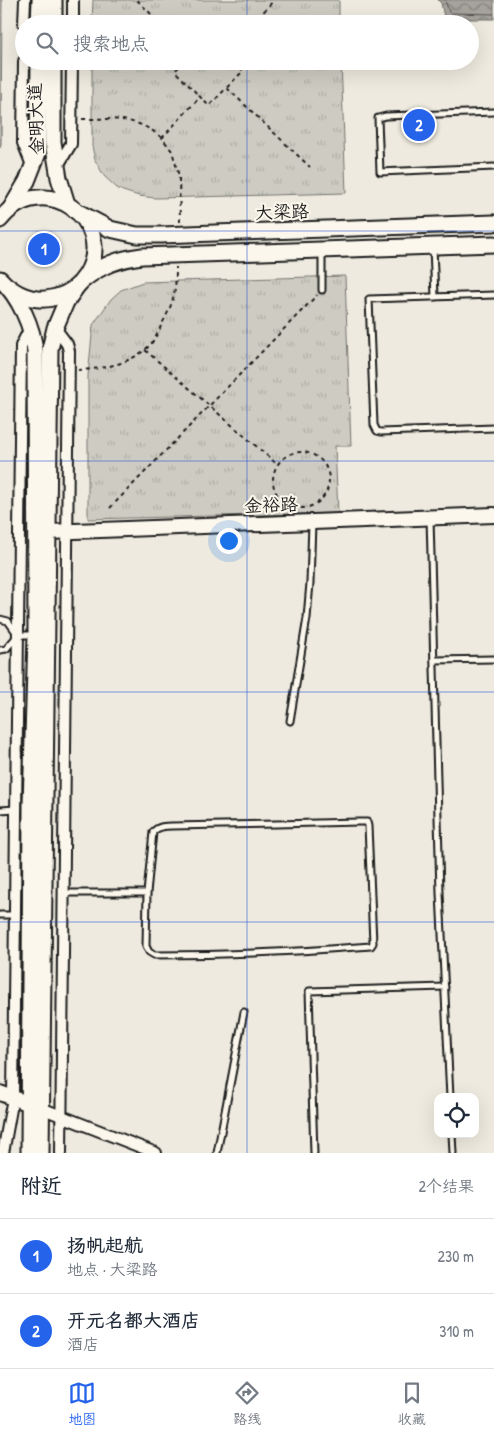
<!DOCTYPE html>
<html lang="zh">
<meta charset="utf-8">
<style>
:root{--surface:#fff;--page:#f6f6f7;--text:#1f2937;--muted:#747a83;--line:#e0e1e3;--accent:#2563eb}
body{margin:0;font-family:"Patrick Hand","LXGW WenKai TC",sans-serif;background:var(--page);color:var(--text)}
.controls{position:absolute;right:15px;bottom:15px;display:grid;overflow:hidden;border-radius:10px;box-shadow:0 5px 20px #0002}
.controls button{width:45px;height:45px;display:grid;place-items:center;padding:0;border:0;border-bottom:1px solid var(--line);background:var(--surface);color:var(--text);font:25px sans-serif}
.you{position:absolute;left:228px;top:540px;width:18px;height:18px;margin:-12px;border:4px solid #fff;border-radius:50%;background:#1a73e8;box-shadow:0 0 0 8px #1a73e833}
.badge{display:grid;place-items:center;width:32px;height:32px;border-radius:50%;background:var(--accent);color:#fff;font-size:16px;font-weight:700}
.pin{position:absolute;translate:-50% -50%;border:2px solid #fff;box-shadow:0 1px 5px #0006}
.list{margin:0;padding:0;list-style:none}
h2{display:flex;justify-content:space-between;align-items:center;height:65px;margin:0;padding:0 20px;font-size:21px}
h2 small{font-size:16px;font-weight:400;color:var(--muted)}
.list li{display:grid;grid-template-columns:32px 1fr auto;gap:15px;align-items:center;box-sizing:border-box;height:75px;padding:0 20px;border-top:1px solid var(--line)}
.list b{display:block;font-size:19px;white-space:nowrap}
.list p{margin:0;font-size:16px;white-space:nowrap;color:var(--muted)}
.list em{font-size:16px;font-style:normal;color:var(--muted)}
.icon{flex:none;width:28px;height:28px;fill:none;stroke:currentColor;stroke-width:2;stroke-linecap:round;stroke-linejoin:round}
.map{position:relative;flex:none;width:494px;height:1153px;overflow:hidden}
.search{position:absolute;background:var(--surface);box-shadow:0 5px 20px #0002;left:15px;right:15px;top:15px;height:55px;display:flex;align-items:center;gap:12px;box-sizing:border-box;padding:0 18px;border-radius:28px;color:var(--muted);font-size:19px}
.sheet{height:215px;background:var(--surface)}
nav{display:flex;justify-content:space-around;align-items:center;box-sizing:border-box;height:70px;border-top:1px solid var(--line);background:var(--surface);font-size:14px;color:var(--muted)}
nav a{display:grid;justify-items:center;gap:2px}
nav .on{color:var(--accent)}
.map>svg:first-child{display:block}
.park{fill:url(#park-tufts);stroke:#75746f}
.water{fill:url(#water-waves);stroke:#6f6d69}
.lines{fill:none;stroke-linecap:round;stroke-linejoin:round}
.shore{stroke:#535250;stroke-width:1}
.lane-casing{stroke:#1c1c1c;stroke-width:9}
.street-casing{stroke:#1c1c1c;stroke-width:14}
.secondary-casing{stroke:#1c1c1c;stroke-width:18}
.primary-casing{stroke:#1c1c1c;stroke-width:19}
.path{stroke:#1c1c1c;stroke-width:2;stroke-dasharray:4 4;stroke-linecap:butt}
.lane{stroke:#fbf7ec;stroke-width:5}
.street{stroke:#fbf7ec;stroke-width:10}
.secondary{stroke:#fbf7ec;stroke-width:14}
.primary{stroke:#fbf7ec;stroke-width:15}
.grid{fill:none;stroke:#1d4ed8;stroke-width:1;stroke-opacity:0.55}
.labels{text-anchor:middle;stroke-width:4;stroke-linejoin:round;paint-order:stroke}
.street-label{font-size:18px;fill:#1c1c1c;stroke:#fbf7ec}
</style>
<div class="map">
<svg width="494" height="1153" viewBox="0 0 494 1153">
<defs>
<pattern id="park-tufts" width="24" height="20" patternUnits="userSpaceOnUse" patternTransform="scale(1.25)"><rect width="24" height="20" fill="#ceccc2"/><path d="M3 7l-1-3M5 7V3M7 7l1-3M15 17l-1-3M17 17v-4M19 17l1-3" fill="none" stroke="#b0afa6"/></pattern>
<pattern id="water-waves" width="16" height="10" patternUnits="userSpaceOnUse" patternTransform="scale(1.25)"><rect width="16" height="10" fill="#a6a39d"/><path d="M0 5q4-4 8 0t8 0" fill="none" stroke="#86847f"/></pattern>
</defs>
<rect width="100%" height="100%" fill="#eeeadf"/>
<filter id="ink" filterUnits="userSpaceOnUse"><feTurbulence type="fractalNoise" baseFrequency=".02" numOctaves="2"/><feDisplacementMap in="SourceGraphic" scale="10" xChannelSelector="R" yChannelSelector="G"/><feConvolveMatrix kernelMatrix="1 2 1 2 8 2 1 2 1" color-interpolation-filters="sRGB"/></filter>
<g filter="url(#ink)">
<!-- park -->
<g class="park">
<path d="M0,0H2L1,144L0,148Z"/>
<path d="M93,0H339V24H92Z"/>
<path d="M92,61H341L346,193L156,198L139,196L123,191L117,188L104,176L95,160L92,146Z"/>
<path d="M345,276L351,446H335L338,513L88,519V376L93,325L111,299L121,290L143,282Z"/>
</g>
<!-- water -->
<path class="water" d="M438,0H494V19H460L444,17L441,3Z"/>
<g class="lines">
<!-- shore -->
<path class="shore" d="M445,0L449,12L451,13L494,14"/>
<defs>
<g id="lane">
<path d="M494,112L386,116L378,118L380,172L494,167"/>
<path d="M433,247L435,297"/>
<path d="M322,251V290"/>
<path d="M494,295L369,299L374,425L377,431L381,432L494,428"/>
<path d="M430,518L440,893L450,1097"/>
<path d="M0,619L8,621L18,635L6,649L0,650"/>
<path d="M18,635H35"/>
<path d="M434,660L494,659"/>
<path d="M290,721L307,618L310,583L312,523"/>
<path d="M0,810L16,809"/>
<path d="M359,822H367L368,826L373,943L371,946C299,952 226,955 154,955L149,952L146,946L147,893L153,832C158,826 166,826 172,826L276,824Z"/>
<path d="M64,893H147"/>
<path d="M0,915H15"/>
<path d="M452,1134L453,1153"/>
<path d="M217,1153L244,1012"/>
<path d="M314,1153L309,991L445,987"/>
</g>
<g id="street">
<path d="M24,24L25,0"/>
<path d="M73,24V0"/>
<path d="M24,61L23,143L33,168"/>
<path d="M57,167L71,144L72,61"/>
<path d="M55,328L67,344L69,351L61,1153"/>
<path d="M41,1108L156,1153"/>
<path d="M3,1153L13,1098L21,346L30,328"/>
</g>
<g id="secondary">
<path d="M49,532L494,515"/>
<path d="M0,1093L38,1107"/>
</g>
<g id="primary">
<path d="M39,24L40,0"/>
<path d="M54,24V0"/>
<path d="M53,61V142L59,178L67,204"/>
<path d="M11,208L27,181L38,153L39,61"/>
<path d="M76,211L110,229L137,235H161L494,223"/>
<path d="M0,220C42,166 119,221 86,275C79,286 69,294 56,297C40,302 22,298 9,287"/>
<path d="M0,279C19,296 33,327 35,352L36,635L31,805L29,1153"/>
<path d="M83,280C102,265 118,259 142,256L494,244"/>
<path d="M41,1153L50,349L55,328L66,302L77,286"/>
</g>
</defs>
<!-- lane casing -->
<use href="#lane" class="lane-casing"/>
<!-- street casing -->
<use href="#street" class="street-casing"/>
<!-- secondary casing -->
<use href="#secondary" class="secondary-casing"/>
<!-- primary casing -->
<use href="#primary" class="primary-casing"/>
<!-- path -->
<g class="path">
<path d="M137,0L161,24"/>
<path d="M253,24L274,0"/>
<path d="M184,61L175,71L209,106L243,71L233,61"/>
<path d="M227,88L310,167"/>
<path d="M82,119C112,119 137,116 162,138"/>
<path d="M180,222L179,176L172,151L162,138L200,97"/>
<path d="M145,350L278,465"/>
<path d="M78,370C103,369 131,364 149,346C155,340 159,330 163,322C174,302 176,290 176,267"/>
<circle cx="301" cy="480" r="28"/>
<path d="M110,508L317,295"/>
</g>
<!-- lane -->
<use href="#lane" class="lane"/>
<!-- street -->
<use href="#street" class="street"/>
<!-- secondary -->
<use href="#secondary" class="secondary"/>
<!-- primary -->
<use href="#primary" class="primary"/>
</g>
</g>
<!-- grid -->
<path class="grid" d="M247,0V24M247,61V1153M0,231H494M0,461H494M0,692H494M0,922H494"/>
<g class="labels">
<!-- street labels -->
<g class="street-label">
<text transform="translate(36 119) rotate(-92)" y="6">金明大道</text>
<text transform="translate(282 212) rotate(-2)" y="6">大梁路</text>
<text transform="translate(271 505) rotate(-2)" y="6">金裕路</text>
</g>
</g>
</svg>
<div class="controls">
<button><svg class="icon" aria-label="locate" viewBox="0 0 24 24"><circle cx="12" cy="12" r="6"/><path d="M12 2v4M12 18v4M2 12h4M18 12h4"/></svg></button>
</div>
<div class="you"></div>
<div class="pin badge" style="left:44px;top:249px">1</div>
<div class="pin badge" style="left:419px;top:125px">2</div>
<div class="search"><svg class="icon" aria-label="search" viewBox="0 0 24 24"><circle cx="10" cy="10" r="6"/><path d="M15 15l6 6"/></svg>搜索地点</div>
</div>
<section class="sheet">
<h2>附近<small>2个结果</small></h2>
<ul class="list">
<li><span class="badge">1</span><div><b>扬帆起航</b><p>地点 · 大梁路</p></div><em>230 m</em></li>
<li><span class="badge">2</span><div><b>开元名都大酒店</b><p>酒店</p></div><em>310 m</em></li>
</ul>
</section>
<nav>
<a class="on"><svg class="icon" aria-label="map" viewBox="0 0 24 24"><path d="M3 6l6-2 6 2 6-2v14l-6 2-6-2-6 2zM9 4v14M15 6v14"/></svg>地图</a>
<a><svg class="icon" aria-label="directions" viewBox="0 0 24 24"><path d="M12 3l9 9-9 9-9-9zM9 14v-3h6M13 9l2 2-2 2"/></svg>路线</a>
<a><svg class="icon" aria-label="saved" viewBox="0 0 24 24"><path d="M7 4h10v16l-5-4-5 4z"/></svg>收藏</a>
</nav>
